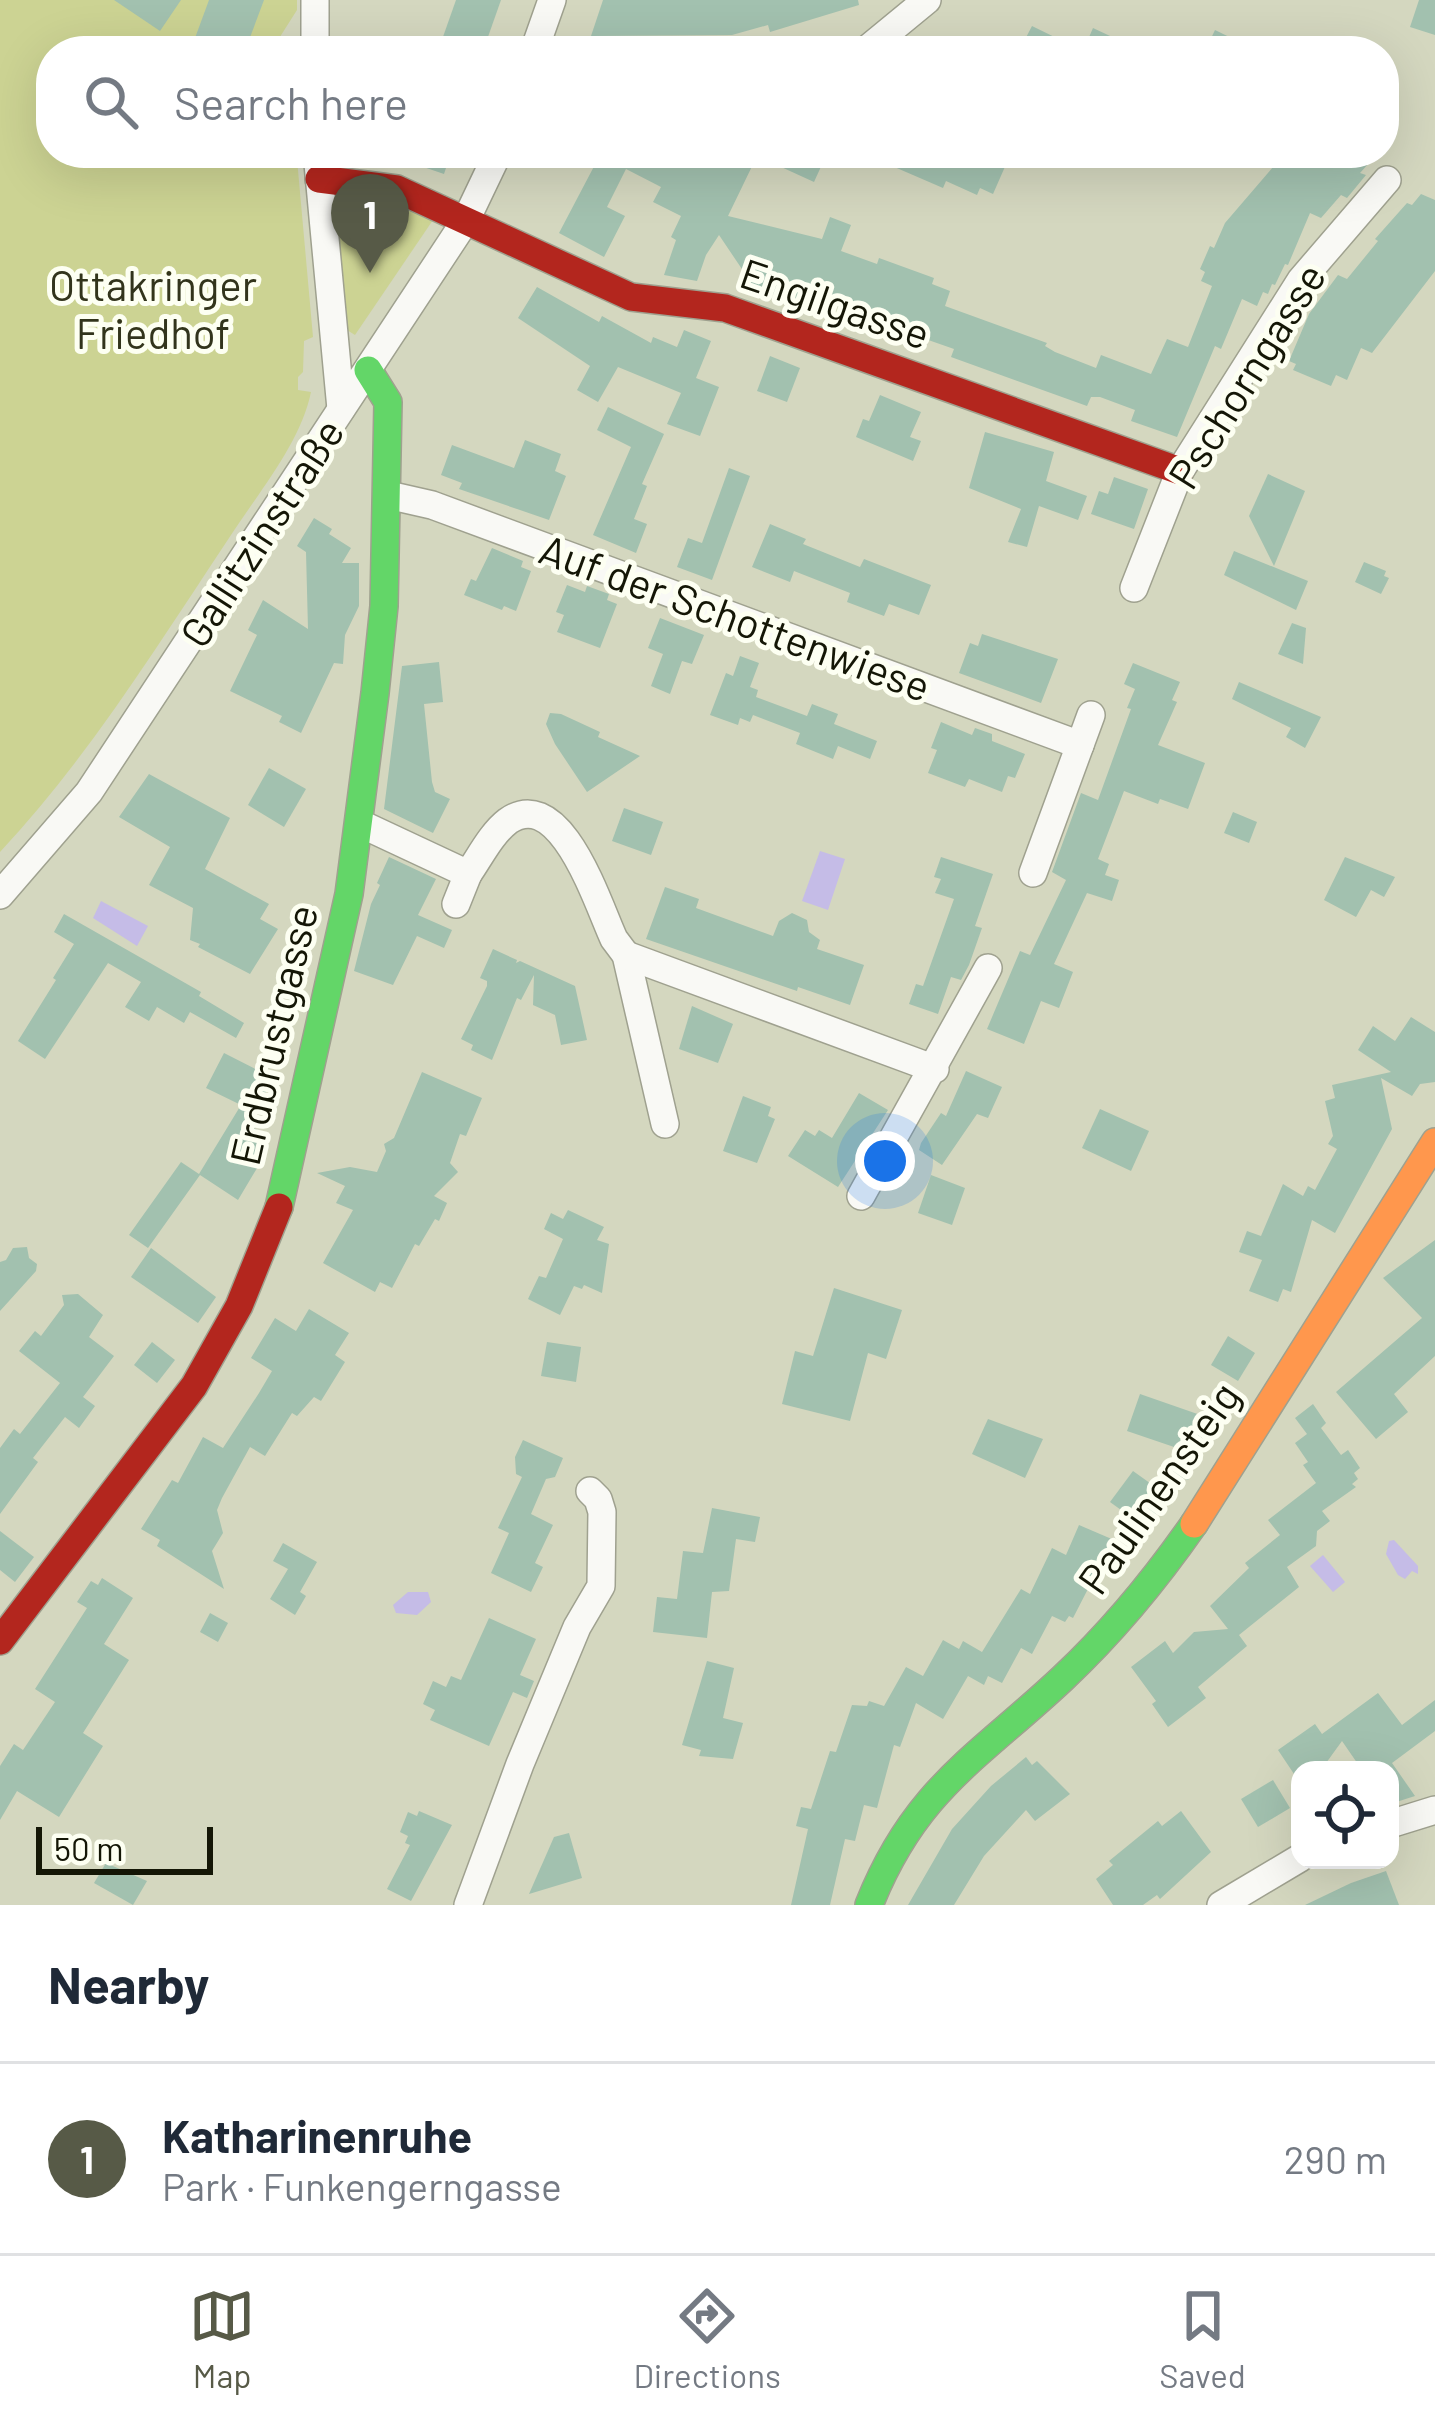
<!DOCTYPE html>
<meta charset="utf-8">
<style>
:root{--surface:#fff;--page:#f6f6f7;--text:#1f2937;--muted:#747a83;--line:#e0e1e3;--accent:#575a47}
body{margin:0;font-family:Barlow,sans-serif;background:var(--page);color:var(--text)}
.controls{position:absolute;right:36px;bottom:36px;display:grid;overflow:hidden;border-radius:24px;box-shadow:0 12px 48px #0002}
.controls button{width:108px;height:108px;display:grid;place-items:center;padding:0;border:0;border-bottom:3px solid var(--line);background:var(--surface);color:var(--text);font:60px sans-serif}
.scale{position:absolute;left:36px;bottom:30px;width:177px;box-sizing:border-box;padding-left:12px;border:6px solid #141606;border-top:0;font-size:33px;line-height:42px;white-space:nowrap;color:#141606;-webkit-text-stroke:9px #fdfff2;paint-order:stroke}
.you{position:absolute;left:885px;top:1161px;width:42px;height:42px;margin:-30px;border:9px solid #fff;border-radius:50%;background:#1a73e8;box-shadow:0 0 0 18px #1a73e833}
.badge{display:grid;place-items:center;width:78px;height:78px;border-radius:50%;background:var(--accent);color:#fff;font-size:39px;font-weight:700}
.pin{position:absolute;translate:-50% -99px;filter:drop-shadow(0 3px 6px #0008)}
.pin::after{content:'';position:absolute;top:63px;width:42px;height:36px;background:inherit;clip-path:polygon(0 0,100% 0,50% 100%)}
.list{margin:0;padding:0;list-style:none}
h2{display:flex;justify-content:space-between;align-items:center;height:156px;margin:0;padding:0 48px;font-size:51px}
h2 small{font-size:39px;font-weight:400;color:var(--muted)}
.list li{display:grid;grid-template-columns:78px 1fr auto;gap:36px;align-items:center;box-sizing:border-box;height:192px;padding:0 48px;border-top:3px solid var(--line)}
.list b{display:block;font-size:45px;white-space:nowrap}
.list p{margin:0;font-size:39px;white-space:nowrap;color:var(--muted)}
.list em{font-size:39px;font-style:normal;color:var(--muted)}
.icon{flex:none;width:66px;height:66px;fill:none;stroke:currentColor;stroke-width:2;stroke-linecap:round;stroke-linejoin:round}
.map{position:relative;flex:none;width:1435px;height:1905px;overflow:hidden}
.search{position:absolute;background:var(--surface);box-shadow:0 12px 48px #0002;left:36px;right:36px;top:36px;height:132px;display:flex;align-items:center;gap:30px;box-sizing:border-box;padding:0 42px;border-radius:48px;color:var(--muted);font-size:45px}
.sheet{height:348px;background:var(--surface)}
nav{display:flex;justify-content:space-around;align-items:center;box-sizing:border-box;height:168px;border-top:3px solid var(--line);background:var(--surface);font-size:33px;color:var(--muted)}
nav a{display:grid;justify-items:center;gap:6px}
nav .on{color:var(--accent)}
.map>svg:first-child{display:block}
.green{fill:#ccd393}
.water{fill:#c5bce7}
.building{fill:#a2c1af}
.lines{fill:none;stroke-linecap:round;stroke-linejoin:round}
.street-casing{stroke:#9fa18f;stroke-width:30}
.fast-casing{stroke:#9fa18f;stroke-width:30}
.slow-casing{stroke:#9fa18f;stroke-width:30}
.jam-casing{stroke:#9fa18f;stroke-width:30}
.street{stroke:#f9f9f5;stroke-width:27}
.fast{stroke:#63d668;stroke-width:27}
.slow{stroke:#ff974d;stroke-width:27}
.jam{stroke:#b3261e;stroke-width:27}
.labels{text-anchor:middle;stroke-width:10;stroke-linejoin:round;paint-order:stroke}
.park-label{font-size:42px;fill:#32341c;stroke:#fdfff2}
.street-label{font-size:42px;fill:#141606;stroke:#fdfff2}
</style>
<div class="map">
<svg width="1435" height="1905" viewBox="0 0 1435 1905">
<rect width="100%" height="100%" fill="#d4d7bf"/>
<!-- green -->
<g class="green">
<path d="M0,0H297V10L271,51H51V153H277L297,159L313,337L304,341L303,372L298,377V390L311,392C301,442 259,492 231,535C159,643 89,757 0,852Z"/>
<path d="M340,193L435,217L355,335L347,330L335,203Z"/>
</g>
<!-- water -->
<g class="water">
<path d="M820,851L845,859L828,910L802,901Z"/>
<path d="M101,901L148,926L137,946L93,918Z"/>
<path d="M1394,1540L1418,1566V1574L1412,1571L1405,1579L1398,1575L1386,1554L1389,1541Z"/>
<path d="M1323,1555L1345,1582L1333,1592L1310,1566Z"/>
<path d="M408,1592H428L431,1602L417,1615L396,1613L393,1605Z"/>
</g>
<!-- building -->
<g class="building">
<path d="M114,0H181L160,31Z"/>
<path d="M209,0H264L245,51H230L195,38Z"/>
<path d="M456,0H501L483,51H438Z"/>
<path d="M603,0H858L859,5L770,32L768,25L732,35L591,36Z"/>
<path d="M1419,0H1435V35L1410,27Z"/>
<path d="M1032,26L1083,51L1093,28L1142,51H1019Z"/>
<path d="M1215,30L1258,51H1205Z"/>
<path d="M392,153H451L444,174L391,156Z"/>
<path d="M596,153H809L824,160L814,182L757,156L728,216L822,239L830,217L851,225L841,251L877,264L879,258L934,278L932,284L950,291L945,306L1047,343L1045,346L1055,352L1096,368L1101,355L1151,374L1167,339L1188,347L1212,286L1201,281L1205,272L1200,269L1210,246L1214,248L1225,223L1285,153H1343L1369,163L1360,173L1366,175L1347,198L1341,195L1321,218L1310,213L1288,265L1285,264L1275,285L1272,284L1268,294L1263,292L1257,306L1242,299L1221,349L1215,346L1177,437L1131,421L1135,410L1100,397H1091L1087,406L951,357L954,349L914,335L911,342L858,322L861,315L825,302L821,311L748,286L750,281L719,235L706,255L697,281L664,275L676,240L671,237L681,216L653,202L661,187L626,169L607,207L625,216L604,257L559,233L600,155Z"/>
<path d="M862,153H1011L993,194L980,188L977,195L946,181L943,188Z"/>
<path d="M1421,194L1435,200V271L1372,353L1361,348L1347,380L1336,375L1331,386L1293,370L1296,364L1289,361L1309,314L1338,275L1347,279L1378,241L1375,239L1407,203L1412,205Z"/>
<path d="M537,287L599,322L602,316L651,343L653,337L677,347L684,330L711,341L696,378L719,387L700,436L667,424L681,393L618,367L598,402L577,390L590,366L518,318Z"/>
<path d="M770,356L800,368L787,402L757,391Z"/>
<path d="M880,395L921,412L910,437L921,441L913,461L856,437L863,419L869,421Z"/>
<path d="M608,407L664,434L642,484L647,486L634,519L647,524L636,553L593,535L631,447L597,430Z"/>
<path d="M985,432L1054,452L1046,481L1087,496L1078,520L1039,506L1027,547L1008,542L1021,509L969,488Z"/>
<path d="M525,440L561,454L555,471L566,476L549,520L459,489L462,483L441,475L452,445L514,468Z"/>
<path d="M729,468L750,476L712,580L677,567L688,538L702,543Z"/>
<path d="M1268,474L1305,491L1274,566L1249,516Z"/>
<path d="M1114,477L1148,489L1134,529L1091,514L1099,491L1108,494Z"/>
<path d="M314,518L332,529L329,534L351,548L342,563H359V606L345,635L343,664L334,663L301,733L279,722L282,716L230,691L257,635L248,630L263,600L308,629L306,552L297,546Z"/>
<path d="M770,524L806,539L803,544L860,567L864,559L931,585L919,615L889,604L884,616L847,602L850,593L794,571L790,582L752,567Z"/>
<path d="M492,548L523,561L521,567L531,571L516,611L504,606L502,610L464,595L471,579L476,581Z"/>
<path d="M1234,551L1308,581L1296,610L1224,575Z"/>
<path d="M1364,562L1386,571L1384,576L1389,578L1381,594L1355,582Z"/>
<path d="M567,585L585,592L587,586L609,594L607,600L617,604L600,648L557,632L564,615L556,612Z"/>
<path d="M660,618L704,635L692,664L682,661L670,694L651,686L663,654L648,648Z"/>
<path d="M1292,623L1306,628L1303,664L1278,654Z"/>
<path d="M982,634L1058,659L1041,703L959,673L970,643L978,646Z"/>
<path d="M740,656L759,663L750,687L758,690L756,697L807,716L812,704L838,714L834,724L877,741L870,759L838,746L833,759L796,744L800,733L753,715L750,722L740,718L738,725L710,715L726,673L733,676Z"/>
<path d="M439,662L443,702L424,704L432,782L435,792L450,799L433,833L384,809L402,666Z"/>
<path d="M1133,663L1180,682L1172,700L1177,702L1158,745L1205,763L1188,809L1160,799L1158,804L1124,791L1098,859L1109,864L1105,875L1119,880L1112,901L1087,893L1054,964L1073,972L1059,1008L1041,1001L1024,1044L987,1029L1020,951L1030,955L1066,880L1052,872L1081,793L1098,800L1131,709L1127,708L1135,689L1124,684Z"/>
<path d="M1239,682L1321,717L1305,748L1286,737L1291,728L1232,699Z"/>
<path d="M550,713L561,714L600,732L598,737L640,756L587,792L555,744L546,724Z"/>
<path d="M941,722L972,735L975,728L992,734V741L1025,754L1015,778L1008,776L1002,792L969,779L965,787L928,773L937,750L931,748Z"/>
<path d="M269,768L306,789L284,827L248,805Z"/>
<path d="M149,774L230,818L205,869L269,904L260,919L278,929L250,974L198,947L200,944L190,940L193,908L149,885L170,847L119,817Z"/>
<path d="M624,808L663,822L651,855L612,841Z"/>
<path d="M1233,812L1257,822L1249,843L1224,833Z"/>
<path d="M389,857L436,879L418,915L452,930L444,948L417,936L393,985L354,971L371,904L380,885L377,883Z"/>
<path d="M941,857L993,874L975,926L982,928L969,965L961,980L951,977L938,1014L909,1004L916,984L923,986L954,899L935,893L941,879L934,877Z"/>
<path d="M1345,857L1395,877L1384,897L1371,890L1356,917L1324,900Z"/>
<path d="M665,887L699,899L696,908L773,936L779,921L792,913L807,920L809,932L820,940L817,949L864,965L850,1005L798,987L797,991L646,939Z"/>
<path d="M64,914L201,992L199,996L244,1023L236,1038L190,1012L184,1023L157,1007L149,1021L125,1007L141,982L108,963L45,1059L18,1041L56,980L53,978L74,944L54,932Z"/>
<path d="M493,949L517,960L516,963L520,961L575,986L587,1040L561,1045L555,1015L533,1005L534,975L521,1000L517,998L492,1060L471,1050L473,1045L461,1039L487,986V981L480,978Z"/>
<path d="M692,1006L733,1024L718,1063L679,1049Z"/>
<path d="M1411,1017L1435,1032V1082L1420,1084L1412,1096L1381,1078L1392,1129L1335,1233L1312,1220L1291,1292L1283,1289L1278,1302L1249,1291L1262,1260L1239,1252L1247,1231L1261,1236L1283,1184L1303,1196L1308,1186L1315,1190L1337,1149L1328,1144L1333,1136L1325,1101L1335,1098L1332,1085L1391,1072L1358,1050L1373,1026L1395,1041Z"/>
<path d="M224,1053L273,1078L249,1125L269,1137L262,1148L266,1153L238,1200L200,1175L148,1248L129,1235L181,1162L199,1174L241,1105L206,1088Z"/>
<path d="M966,1071L1002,1087L988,1118L977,1114L942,1165L919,1150L921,1143L941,1113L946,1116Z"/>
<path d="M422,1072L482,1098L466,1136L460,1134L450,1163L458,1172L434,1196L447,1203L439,1221L435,1219L419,1246L415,1244L392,1288L380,1282L375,1292L323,1263L353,1210L336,1203L345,1186L317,1173L350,1167L377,1172L386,1151L384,1144L394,1138Z"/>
<path d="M859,1093L888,1110L838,1187L788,1156L805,1130L815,1136L819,1130L832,1138Z"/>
<path d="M743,1096L771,1107L768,1116L775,1119L757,1163L723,1151Z"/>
<path d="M1100,1109L1149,1131L1131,1171L1082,1148Z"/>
<path d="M931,1175L965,1188L952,1225L918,1213Z"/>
<path d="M568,1210L604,1227L597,1240L609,1244L602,1293L584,1285L582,1289L574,1286L560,1315L528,1299L539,1276L546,1278L563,1239L544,1229L551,1213L563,1219Z"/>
<path d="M1435,1240V1356L1394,1394L1408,1412L1376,1439L1336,1392L1422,1318L1383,1278Z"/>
<path d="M27,1247L29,1258L37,1264L36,1271L0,1311V1262L6,1260L13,1248Z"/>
<path d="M151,1248L216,1297L198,1323L131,1277Z"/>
<path d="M834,1288L902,1310L886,1359L868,1353L850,1421L782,1404L795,1351L813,1356Z"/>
<path d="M78,1294L103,1315L89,1337L114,1356L83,1397L95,1406L79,1428L65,1417L33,1458L38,1462L0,1514V1448L14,1429L20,1434L60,1383L19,1351L35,1331L41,1336L64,1305L62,1295Z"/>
<path d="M309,1309L349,1333L335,1355L345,1362L321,1401L314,1397L297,1416L292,1413L265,1456L250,1447L222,1498L217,1510L223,1533L212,1551L224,1589L157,1546L160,1540L141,1529L172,1480L178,1483L203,1437L223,1448L259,1393L272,1371L251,1358L275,1318L296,1331Z"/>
<path d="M1228,1336L1255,1353L1238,1381L1211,1365Z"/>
<path d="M152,1342L175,1360L157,1383L134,1365Z"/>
<path d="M547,1342L581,1347L576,1382L541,1376Z"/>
<path d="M1140,1394L1209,1418L1188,1480L1168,1473L1177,1448L1127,1431Z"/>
<path d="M1313,1404L1326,1423L1321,1428L1341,1455L1348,1450L1360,1468L1354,1473L1358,1479L1352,1484L1356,1487L1322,1511L1330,1521L1317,1531L1316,1546L1287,1567L1299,1587L1239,1635L1247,1646L1198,1687L1206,1698L1168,1727L1152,1704L1156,1701L1131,1667L1165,1641L1173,1653L1194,1632L1228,1629L1210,1606L1249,1568L1245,1563L1280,1535L1268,1520L1316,1483L1303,1465L1308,1462L1295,1443L1307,1434L1295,1418Z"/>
<path d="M988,1419L1043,1439L1025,1478L972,1454Z"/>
<path d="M523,1440L563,1458L555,1477L546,1479L531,1514L553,1525L535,1563L543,1567L531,1592L491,1573L509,1533L498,1528L522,1477L516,1474L515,1457Z"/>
<path d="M1133,1471L1168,1496L1146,1528L1110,1502Z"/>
<path d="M712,1508L760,1517L755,1542L736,1539L729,1591L712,1592L707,1638L653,1632L657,1597L677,1599L683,1551L703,1553Z"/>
<path d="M1079,1525L1114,1540L1094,1587L1090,1585L1073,1618L1069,1616L1065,1622L1052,1616L1032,1654L1021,1648L1002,1683L988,1676L984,1685L968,1676L943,1719L916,1703L900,1747L894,1745L877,1808L864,1805L855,1841L845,1839L830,1905H791L808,1829L796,1826L801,1807L811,1809L830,1751L836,1752L852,1705L867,1706L869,1701L884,1706L906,1667L923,1676L943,1640L959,1649L963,1641L982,1652L1021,1589L1030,1594L1052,1548L1066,1555Z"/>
<path d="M0,1531L34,1557L15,1582L0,1570Z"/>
<path d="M283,1543L317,1562L300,1592L306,1596L295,1615L270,1599L288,1569L273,1561Z"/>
<path d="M102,1578L133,1598L104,1644L129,1660L83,1733L103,1746L59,1817L17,1791L0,1820V1766L14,1744L23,1750L55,1702L35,1689L87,1608L77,1602L91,1581L98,1585Z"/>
<path d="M210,1613L228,1623L218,1642L200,1632Z"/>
<path d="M489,1618L536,1639L520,1675L534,1681L527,1698L513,1692L489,1746L430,1720L435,1710L423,1704L433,1681L446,1687L451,1676L461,1680Z"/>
<path d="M707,1661L734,1668L723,1718L743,1723L733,1759L699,1756L701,1750L682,1745Z"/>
<path d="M1378,1693L1402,1725L1435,1700V1731L1392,1763L1415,1796L1390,1804V1770H1362L1342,1741L1321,1770H1300L1296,1777L1278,1750L1315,1724L1322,1734Z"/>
<path d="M1026,1757L1032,1765L1037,1761L1070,1794L1035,1821L1026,1810L984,1856L954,1905H908L952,1829L991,1786Z"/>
<path d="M1273,1780L1290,1808L1258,1827L1241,1799Z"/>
<path d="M419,1811L452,1825L411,1901L387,1889L410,1845L405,1843L408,1836L400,1832L408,1812L417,1816Z"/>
<path d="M1181,1811L1211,1852L1160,1899L1157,1895L1143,1905H1113L1096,1879L1113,1865L1109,1861L1158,1821L1162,1826Z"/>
<path d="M569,1833L582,1878L529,1894L554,1837Z"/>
<path d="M106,1863L147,1881L133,1905L94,1883Z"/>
<path d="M1386,1871L1399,1905H1305L1351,1883Z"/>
</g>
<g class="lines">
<defs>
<g id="street">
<path d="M315,51V0"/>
<path d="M534,51L552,0"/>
<path d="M865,51L927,0"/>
<path d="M317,153L341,409"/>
<path d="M388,495L432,505L1080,745"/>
<path d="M1134,588L1180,471L1301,280L1387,180"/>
<path d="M359,823L468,874C480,857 491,834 508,821C561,784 598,905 614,939L626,955L665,1124"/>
<path d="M1033,873L1091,715"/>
<path d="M0,895L89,792L466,220L498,153"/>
<path d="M456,904L468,874"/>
<path d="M626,955L935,1069"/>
<path d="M861,1196L988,968"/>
<path d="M1390,1824L1435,1810"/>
<path d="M468,1905L520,1764L577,1627L601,1586L602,1512L598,1499L590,1491"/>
<path d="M1221,1905L1300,1858"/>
</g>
<g id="fast">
<path d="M279,1207L349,894L375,693L384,606L388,402L368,370"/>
<path d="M869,1905C915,1789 978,1758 1063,1678C1112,1632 1155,1580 1194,1524"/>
</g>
<path id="slow" d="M1194,1524L1435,1142"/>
<g id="jam">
<path d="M319,179L397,189L631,297L725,308L1180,471"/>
<path d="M0,1641L194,1386L239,1306L279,1207"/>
</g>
</defs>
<!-- street casing -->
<use href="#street" class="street-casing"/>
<!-- fast casing -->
<use href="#fast" class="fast-casing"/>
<!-- slow casing -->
<use href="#slow" class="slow-casing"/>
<!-- jam casing -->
<use href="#jam" class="jam-casing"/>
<!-- street -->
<use href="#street" class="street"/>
<!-- fast -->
<use href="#fast" class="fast"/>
<!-- slow -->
<use href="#slow" class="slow"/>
<!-- jam -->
<use href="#jam" class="jam"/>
</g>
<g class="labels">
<!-- park labels -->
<g class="park-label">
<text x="153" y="301">Ottakringer<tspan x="153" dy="48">Friedhof</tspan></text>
</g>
<!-- street labels -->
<g class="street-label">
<text transform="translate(835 304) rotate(19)" y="15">Engilgasse</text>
<text transform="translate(1247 376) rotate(-58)" y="15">Pschorngasse</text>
<text transform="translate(262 533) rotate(-57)" y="15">Gallitzinstraße</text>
<text transform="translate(735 618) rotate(20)" y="15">Auf der Schottenwiese</text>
<text transform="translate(274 1035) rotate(-77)" y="15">Erdbrustgasse</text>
<text transform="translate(1159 1488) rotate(-55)" y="15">Paulinensteig</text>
</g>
</g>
</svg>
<div class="controls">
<button><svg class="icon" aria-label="locate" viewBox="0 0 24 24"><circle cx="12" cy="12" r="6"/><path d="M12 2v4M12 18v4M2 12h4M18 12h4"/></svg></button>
</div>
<div class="scale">50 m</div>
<div class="you"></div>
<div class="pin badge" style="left:370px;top:273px">1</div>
<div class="search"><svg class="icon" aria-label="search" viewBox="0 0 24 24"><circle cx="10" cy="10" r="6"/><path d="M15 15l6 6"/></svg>Search here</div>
</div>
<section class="sheet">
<h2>Nearby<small></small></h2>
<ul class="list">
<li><span class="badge">1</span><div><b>Katharinenruhe</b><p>Park · Funkengerngasse</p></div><em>290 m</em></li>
</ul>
</section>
<nav>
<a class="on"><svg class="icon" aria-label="map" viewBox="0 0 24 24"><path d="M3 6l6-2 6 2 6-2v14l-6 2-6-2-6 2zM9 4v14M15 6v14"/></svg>Map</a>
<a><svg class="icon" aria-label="directions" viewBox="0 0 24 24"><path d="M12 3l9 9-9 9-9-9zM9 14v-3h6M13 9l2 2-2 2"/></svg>Directions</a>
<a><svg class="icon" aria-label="saved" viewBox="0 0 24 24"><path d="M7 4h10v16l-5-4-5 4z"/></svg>Saved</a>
</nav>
